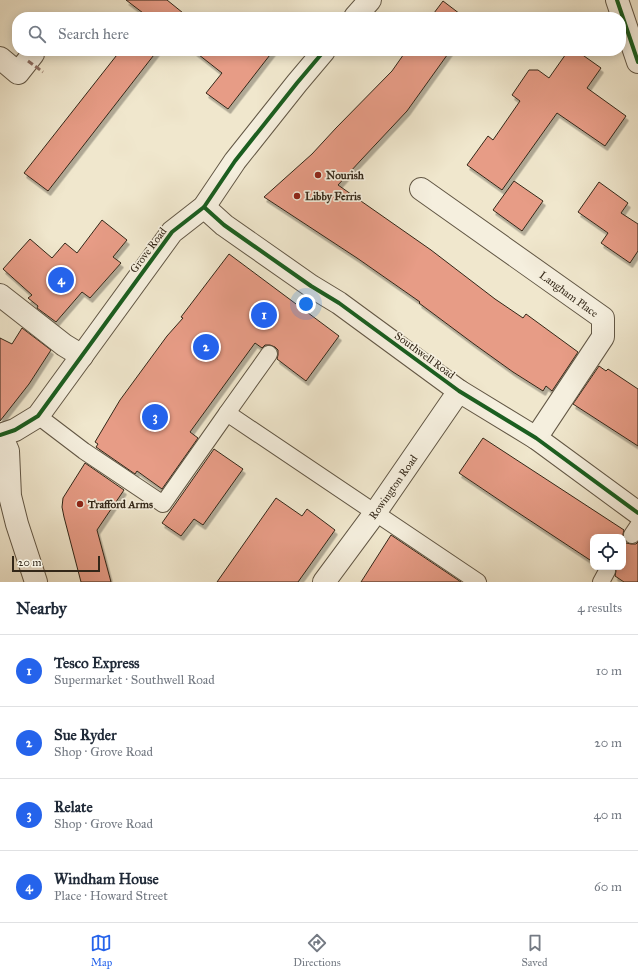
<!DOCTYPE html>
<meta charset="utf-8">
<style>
:root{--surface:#fff;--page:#f2f2f3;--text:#1f2937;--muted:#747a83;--line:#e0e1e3;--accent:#2563eb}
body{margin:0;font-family:"IM FELL Great Primer",serif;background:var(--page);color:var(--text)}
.controls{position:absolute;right:12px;bottom:12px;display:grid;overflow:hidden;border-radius:8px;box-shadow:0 2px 10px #0003}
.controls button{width:36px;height:36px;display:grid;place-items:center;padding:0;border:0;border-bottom:1px solid var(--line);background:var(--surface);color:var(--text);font:20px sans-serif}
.scale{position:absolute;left:12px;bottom:10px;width:88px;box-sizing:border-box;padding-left:4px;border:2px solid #332718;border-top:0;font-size:11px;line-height:14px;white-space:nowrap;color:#332718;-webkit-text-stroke:3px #f5efde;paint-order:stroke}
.you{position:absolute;left:306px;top:304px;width:14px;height:14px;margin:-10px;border:3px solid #fff;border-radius:50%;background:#1a73e8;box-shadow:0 0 0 6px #1a73e833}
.badge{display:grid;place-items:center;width:26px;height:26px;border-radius:50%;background:var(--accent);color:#fff;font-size:13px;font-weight:700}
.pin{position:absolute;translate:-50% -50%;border:2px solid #fff;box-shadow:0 1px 4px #0006}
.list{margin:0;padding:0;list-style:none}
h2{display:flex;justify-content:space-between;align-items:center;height:52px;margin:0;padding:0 16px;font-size:17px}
h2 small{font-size:13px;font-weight:400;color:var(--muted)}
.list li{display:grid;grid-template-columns:26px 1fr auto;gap:12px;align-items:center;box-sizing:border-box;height:72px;padding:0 16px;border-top:1px solid var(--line)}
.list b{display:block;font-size:15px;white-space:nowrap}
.list p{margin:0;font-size:13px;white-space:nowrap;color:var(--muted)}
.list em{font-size:13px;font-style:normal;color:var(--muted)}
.icon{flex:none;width:22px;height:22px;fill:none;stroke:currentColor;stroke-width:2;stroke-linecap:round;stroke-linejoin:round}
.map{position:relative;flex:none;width:638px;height:582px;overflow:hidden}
.search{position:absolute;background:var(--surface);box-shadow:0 2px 10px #0003;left:12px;right:12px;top:12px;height:44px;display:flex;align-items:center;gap:10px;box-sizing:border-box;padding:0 14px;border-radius:16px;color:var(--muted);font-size:15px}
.sheet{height:340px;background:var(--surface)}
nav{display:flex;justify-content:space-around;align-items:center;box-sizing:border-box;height:56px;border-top:1px solid var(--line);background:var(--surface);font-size:11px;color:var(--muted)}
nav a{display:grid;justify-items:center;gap:2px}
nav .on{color:var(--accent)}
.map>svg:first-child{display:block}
.building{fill:#e79c86;stroke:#332718;filter:url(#shadow)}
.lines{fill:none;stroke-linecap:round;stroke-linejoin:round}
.service-casing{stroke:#625745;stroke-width:18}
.minor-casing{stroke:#625745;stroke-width:24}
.service{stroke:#f5efde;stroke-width:16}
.minor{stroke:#f5efde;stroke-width:22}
.quiet{stroke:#8d6e63;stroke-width:3;stroke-dasharray:6 3;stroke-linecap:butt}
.cycleway-casing{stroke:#f5efde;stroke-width:6}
.cycleway{stroke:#1b5e20;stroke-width:4}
.poi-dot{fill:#8f2418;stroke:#f5efde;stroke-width:1.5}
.labels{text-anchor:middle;stroke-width:3.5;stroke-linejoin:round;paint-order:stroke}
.poi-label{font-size:11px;font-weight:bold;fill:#332718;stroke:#f5efde;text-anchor:start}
.street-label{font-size:11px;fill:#332718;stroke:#f5efde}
</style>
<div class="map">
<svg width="638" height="582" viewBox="0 0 638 582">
<defs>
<filter id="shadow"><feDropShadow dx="2.5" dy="4.5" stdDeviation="0" flood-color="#0004"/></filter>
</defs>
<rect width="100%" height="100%" fill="#f0e7cd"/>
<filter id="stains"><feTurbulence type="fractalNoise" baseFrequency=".005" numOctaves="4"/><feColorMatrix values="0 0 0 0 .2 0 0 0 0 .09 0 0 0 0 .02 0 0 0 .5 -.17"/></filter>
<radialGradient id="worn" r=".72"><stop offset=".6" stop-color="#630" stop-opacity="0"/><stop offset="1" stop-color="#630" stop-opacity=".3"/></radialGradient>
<!-- building -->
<g class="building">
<path d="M126,0H167L188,17H146L147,16Z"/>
<path d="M443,1L464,17H431Z"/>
<path d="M120,51H157L48,191L24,173Z"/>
<path d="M194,51H273L228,109L206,93L222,73Z"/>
<path d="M406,51H450L407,111L361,160L338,185L431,250L495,299L523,318L526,314L578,352L552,391L546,386L543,391L513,372L474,344L419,303L420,302L357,258L264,197L312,154L336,128L392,71Z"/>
<path d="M568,51H577L601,68L587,88L626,116L605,146L557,113L502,190L467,165L488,136L493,140L520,101L512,95L529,70H538L549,78Z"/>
<path d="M514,181L543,201L522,231L493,210Z"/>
<path d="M599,182L628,203L621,213L638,224V251L630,263L601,243L608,233L578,212Z"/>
<path d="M102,220L127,240L113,257L121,263L90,298L82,292L56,322L37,308L38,306L28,298L32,295L3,269L30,239L52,258L65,243L77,253Z"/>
<path d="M229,254L339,336L306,381L277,359L278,355V350L275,347L270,345H265L262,348L255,343L190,432L198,438L162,489L137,471L135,474L96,447L98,444L95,442L120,400L167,336L183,318L181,317Z"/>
<path d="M22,328L51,350L29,384L0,421V338L12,344Z"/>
<path d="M599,366L606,371L608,369L638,389V446L573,404Z"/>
<path d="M483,438L624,530L623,534V537H593V562L508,506L459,473Z"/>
<path d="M214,449L243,469L203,525L194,519L181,536L162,523Z"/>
<path d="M85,463L124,490L97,530L111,582H81L64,517L62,507L63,498Z"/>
<path d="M276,498L302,516L307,509L335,530L298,582H217Z"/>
<path d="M391,535L461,582H361Z"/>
<path d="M623,537L624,540L626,543L631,544H636L638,542V582H624L615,576L616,571L615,567H623Z"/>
</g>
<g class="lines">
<defs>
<g id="service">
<path d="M227,413L269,354"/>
<path d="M38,416L84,451L163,504L227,413L478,582"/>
<path d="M632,535L638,526"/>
<path d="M601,582L607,571"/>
</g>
<g id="minor">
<path d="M617,0L638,62"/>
<path d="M355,17L370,0"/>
<path d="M0,58L18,73L33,54"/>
<path d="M421,189L603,318V337L536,438"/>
<path d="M204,207L224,225L311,286L339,303L459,391L536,438L638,513"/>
<path d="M0,295L64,345L82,356"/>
<path d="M0,435L15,430L38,416L172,232L204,207L235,161L297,83L324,51"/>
<path d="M1,435L8,451L10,496L17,524L36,582"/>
<path d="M324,582L375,513L459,391"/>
</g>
</defs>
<!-- service casing -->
<use href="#service" class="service-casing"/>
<!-- minor casing -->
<use href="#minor" class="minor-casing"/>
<!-- service -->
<use href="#service" class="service"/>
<!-- minor -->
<use href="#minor" class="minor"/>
<!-- quiet -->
<path class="quiet" d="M28,61L43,72"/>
<defs>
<g id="cycleway">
<path d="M617,0L638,62"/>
<path d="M204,207L224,225L311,286L339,303L459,391L536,438L638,513"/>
<path d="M0,435L15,430L38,416L172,232L204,207L235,161L297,83L324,51"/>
</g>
</defs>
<!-- cycleway casing -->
<use href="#cycleway" class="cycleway-casing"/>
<!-- cycleway -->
<use href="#cycleway" class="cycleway"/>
</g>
<!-- markers -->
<g class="poi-dot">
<circle cx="318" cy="175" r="4"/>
<circle cx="297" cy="196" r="4"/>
<circle cx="80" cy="504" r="4"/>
</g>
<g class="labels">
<!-- poi labels -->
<g class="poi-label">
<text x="326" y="179">Nourish</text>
<text x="305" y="200">Libby Ferris</text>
<text x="88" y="508">Trafford Arms</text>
</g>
<!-- street labels -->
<g class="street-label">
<text transform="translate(148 250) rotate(-53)" y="4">Grove Road</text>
<text transform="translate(569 294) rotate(36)" y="4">Langham Place</text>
<text transform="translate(425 355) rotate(36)" y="4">Southwell Road</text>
<text transform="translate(393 487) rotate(-55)" y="4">Rowington Road</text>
</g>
</g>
<rect width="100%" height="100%" filter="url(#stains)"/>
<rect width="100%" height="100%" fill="url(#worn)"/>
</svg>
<div class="controls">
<button><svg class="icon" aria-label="locate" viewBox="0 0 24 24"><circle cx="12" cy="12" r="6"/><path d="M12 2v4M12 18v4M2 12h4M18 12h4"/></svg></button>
</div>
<div class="scale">20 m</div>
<div class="you"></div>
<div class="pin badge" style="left:264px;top:315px">1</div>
<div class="pin badge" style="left:206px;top:347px">2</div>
<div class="pin badge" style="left:155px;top:417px">3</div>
<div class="pin badge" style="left:61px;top:280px">4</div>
<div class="search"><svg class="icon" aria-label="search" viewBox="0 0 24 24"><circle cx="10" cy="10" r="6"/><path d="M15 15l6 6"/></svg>Search here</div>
</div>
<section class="sheet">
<h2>Nearby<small>4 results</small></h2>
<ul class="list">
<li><span class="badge">1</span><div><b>Tesco Express</b><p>Supermarket · Southwell Road</p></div><em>10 m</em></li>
<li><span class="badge">2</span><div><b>Sue Ryder</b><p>Shop · Grove Road</p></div><em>20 m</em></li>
<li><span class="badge">3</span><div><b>Relate</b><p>Shop · Grove Road</p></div><em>40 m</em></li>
<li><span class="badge">4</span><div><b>Windham House</b><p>Place · Howard Street</p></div><em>60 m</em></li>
</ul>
</section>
<nav>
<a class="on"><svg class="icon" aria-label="map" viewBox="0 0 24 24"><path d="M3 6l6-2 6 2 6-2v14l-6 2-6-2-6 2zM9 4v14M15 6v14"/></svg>Map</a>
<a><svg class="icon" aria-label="directions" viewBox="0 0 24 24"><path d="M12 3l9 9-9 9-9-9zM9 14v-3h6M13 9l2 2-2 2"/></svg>Directions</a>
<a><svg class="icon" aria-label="saved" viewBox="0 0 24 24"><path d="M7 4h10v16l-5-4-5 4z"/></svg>Saved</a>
</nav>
